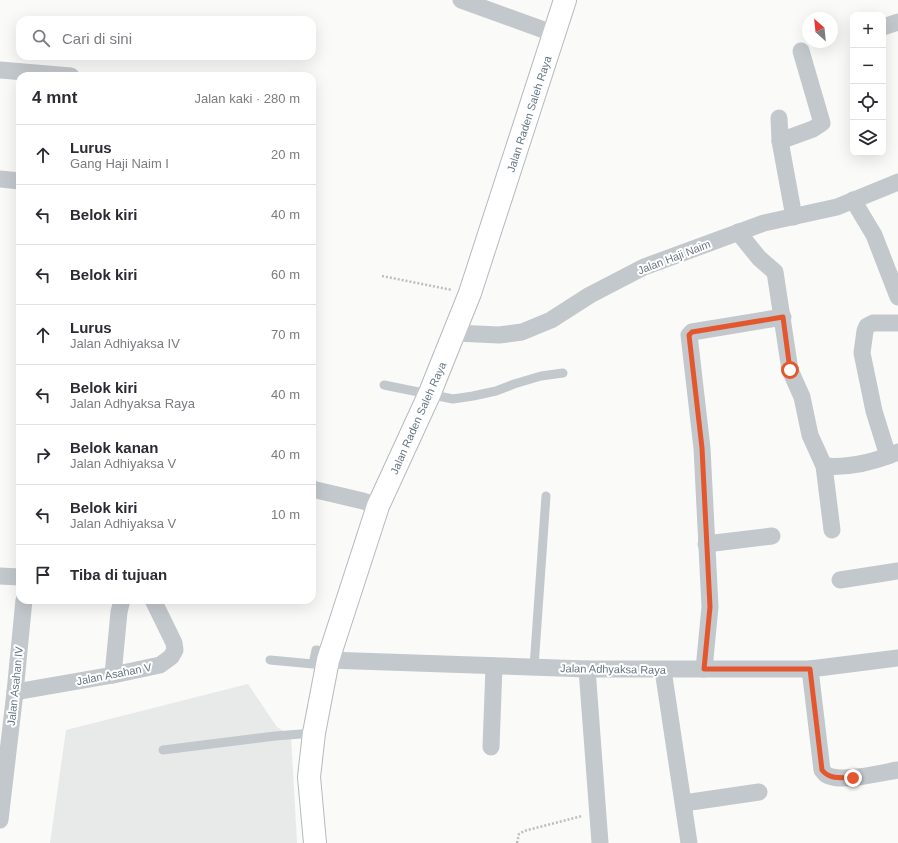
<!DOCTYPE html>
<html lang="id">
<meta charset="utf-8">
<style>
:root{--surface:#fff;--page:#f7f7f7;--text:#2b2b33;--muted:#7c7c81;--line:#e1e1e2}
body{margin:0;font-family:Helvetica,sans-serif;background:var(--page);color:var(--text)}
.controls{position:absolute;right:12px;top:12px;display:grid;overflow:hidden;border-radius:8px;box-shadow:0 4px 16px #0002}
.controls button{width:36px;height:36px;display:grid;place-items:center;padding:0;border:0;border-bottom:1px solid var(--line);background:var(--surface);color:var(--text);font:20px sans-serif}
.compass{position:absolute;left:802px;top:12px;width:36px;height:36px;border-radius:50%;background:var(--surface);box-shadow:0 4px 16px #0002;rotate:333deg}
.stop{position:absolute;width:12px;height:12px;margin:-9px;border:3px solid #e4572e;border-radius:50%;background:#fff}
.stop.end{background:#e4572e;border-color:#fff;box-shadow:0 1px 4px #0008}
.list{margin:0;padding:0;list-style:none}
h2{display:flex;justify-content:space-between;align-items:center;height:52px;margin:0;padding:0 16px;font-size:17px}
h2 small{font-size:13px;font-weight:400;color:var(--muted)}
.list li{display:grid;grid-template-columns:26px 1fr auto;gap:12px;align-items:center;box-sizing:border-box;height:60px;padding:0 16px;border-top:1px solid var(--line)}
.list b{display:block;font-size:15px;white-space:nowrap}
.list p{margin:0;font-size:13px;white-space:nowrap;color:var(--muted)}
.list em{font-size:13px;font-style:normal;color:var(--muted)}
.icon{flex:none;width:22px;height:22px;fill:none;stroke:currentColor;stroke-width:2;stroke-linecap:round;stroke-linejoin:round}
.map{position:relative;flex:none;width:898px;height:843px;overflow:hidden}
.search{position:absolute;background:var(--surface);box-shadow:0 4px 16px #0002;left:16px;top:16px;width:300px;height:44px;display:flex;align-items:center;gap:10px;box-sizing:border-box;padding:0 14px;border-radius:12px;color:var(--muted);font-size:15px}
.panel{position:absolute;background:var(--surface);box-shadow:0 4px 16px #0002;left:16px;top:72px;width:300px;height:532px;border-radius:12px}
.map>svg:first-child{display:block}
.built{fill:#e8e9e9}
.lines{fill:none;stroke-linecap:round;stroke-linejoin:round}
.secondary-casing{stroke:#b3babf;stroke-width:24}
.path{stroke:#bbbfc2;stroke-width:2.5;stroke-dasharray:2 2;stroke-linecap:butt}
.service{stroke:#c3c8cc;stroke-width:9}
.minor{stroke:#c3c8cc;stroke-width:17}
.secondary{stroke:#fff;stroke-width:22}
.route{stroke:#e4572e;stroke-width:5}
.labels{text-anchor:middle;stroke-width:4;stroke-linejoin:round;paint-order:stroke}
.street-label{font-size:11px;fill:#657683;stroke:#fff}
</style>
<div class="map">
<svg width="898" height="843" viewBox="0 0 898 843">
<rect width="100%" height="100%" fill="#fafaf8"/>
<!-- built -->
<path class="built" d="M248,684L277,727L291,735L297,843H50L66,730Z"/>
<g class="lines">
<defs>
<path id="secondary" d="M315,843L309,777L314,733L328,660L378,506L429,395L470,293L565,0"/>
</defs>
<!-- secondary casing -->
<use href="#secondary" class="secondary-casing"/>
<!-- path -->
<g class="path">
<path d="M382,276L452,290"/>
<path d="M517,843L519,834L524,831L582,816"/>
</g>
<!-- service -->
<g class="service">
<path d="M384,385L453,399L473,396L496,391L514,384L541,376L563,373"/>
<path d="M270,660L313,664L316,650L331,652"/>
<path d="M534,667L546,496"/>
<path d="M163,750L275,736L314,733"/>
</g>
<!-- minor -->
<g class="minor">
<path d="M461,0L555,34"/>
<path d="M883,27L898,22"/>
<path d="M0,70L71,76"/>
<path d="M779,118L780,141L794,217"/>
<path d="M780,141L813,129L822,123L801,51"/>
<path d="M0,179L20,181"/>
<path d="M853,200L874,235L898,297"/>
<path d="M738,232L759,258L775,272L790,370L802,397L810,435L824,466L832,530"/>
<path d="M455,333L499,335L522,332L551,320L590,295L644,267L764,223L837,207L898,182"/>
<path d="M888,456L874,411L862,353L865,331L867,326L873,323H898"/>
<path d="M824,466C849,468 874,462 898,452"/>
<path d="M312,489L363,501L378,506"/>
<path d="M706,544L772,536"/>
<path d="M0,576L20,577"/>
<path d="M840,580L898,571"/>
<path d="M328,660L587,669H810L898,658"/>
<path d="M587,669L600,843"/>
<path d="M704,669L710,607L702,448L689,335L692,332L783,317"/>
<path d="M810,669L822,770C824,772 825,775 829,776C845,782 880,773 898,770"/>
<path d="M663,670L689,843"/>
<path d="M113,675L119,612L122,600"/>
<path d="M15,692L113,675L160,665L171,657L175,650L174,643L153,600"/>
<path d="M491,747L494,666"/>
<path d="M684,803L759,792"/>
<path d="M0,820L15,692L24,600"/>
</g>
<!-- secondary -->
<use href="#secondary" class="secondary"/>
</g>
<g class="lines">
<!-- route -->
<path class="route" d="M790,370L783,317L692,332L689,335L702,448L710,607L704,669H810L822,770C830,780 841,777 853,778"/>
</g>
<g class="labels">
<!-- street labels -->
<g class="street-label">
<text transform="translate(529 114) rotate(-72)" y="4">Jalan Raden Saleh Raya</text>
<text transform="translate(674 257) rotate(-21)" y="4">Jalan Haji Naim</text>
<text transform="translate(418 418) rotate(-66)" y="4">Jalan Raden Saleh Raya</text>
<text transform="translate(613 669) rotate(1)" y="4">Jalan Adhyaksa Raya</text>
<text transform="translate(114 674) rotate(-11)" y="4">Jalan Asahan V</text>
<text transform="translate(15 686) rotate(-84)" y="4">Jalan Asahan IV</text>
</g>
</g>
</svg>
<div class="controls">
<button>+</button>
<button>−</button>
<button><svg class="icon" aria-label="locate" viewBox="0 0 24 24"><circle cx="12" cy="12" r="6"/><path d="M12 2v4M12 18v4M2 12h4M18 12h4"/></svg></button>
<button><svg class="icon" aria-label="layers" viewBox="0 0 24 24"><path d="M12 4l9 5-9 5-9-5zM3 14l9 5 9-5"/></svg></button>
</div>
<svg class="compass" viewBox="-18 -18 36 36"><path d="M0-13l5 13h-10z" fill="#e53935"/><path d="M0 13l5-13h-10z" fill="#7c7c81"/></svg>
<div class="stop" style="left:790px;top:370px"></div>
<div class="stop end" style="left:853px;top:778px"></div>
<div class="search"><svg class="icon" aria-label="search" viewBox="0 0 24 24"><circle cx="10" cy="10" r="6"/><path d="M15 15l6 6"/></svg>Cari di sini</div>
<section class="panel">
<h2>4 mnt<small>Jalan kaki · 280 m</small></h2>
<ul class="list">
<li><svg class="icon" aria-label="ahead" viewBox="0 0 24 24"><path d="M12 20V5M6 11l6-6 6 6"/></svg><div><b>Lurus</b><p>Gang Haji Naim I</p></div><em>20 m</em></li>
<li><svg class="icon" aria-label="left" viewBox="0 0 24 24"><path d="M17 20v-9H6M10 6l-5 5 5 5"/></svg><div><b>Belok kiri</b></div><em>40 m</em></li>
<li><svg class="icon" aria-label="left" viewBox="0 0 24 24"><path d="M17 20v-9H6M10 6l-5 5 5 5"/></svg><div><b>Belok kiri</b></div><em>60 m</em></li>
<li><svg class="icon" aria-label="ahead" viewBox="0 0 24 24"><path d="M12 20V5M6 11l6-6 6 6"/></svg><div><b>Lurus</b><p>Jalan Adhiyaksa IV</p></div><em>70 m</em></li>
<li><svg class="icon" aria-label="left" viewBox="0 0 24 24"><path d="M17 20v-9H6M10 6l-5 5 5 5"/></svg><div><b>Belok kiri</b><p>Jalan Adhyaksa Raya</p></div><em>40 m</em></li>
<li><svg class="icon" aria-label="right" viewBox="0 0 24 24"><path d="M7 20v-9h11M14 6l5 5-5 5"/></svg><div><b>Belok kanan</b><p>Jalan Adhiyaksa V</p></div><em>40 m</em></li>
<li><svg class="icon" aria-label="left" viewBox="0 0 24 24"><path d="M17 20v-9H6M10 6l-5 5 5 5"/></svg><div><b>Belok kiri</b><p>Jalan Adhiyaksa V</p></div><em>10 m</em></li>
<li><svg class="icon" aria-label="arrive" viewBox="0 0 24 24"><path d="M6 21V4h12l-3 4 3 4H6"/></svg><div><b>Tiba di tujuan</b></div></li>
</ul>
</section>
</div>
